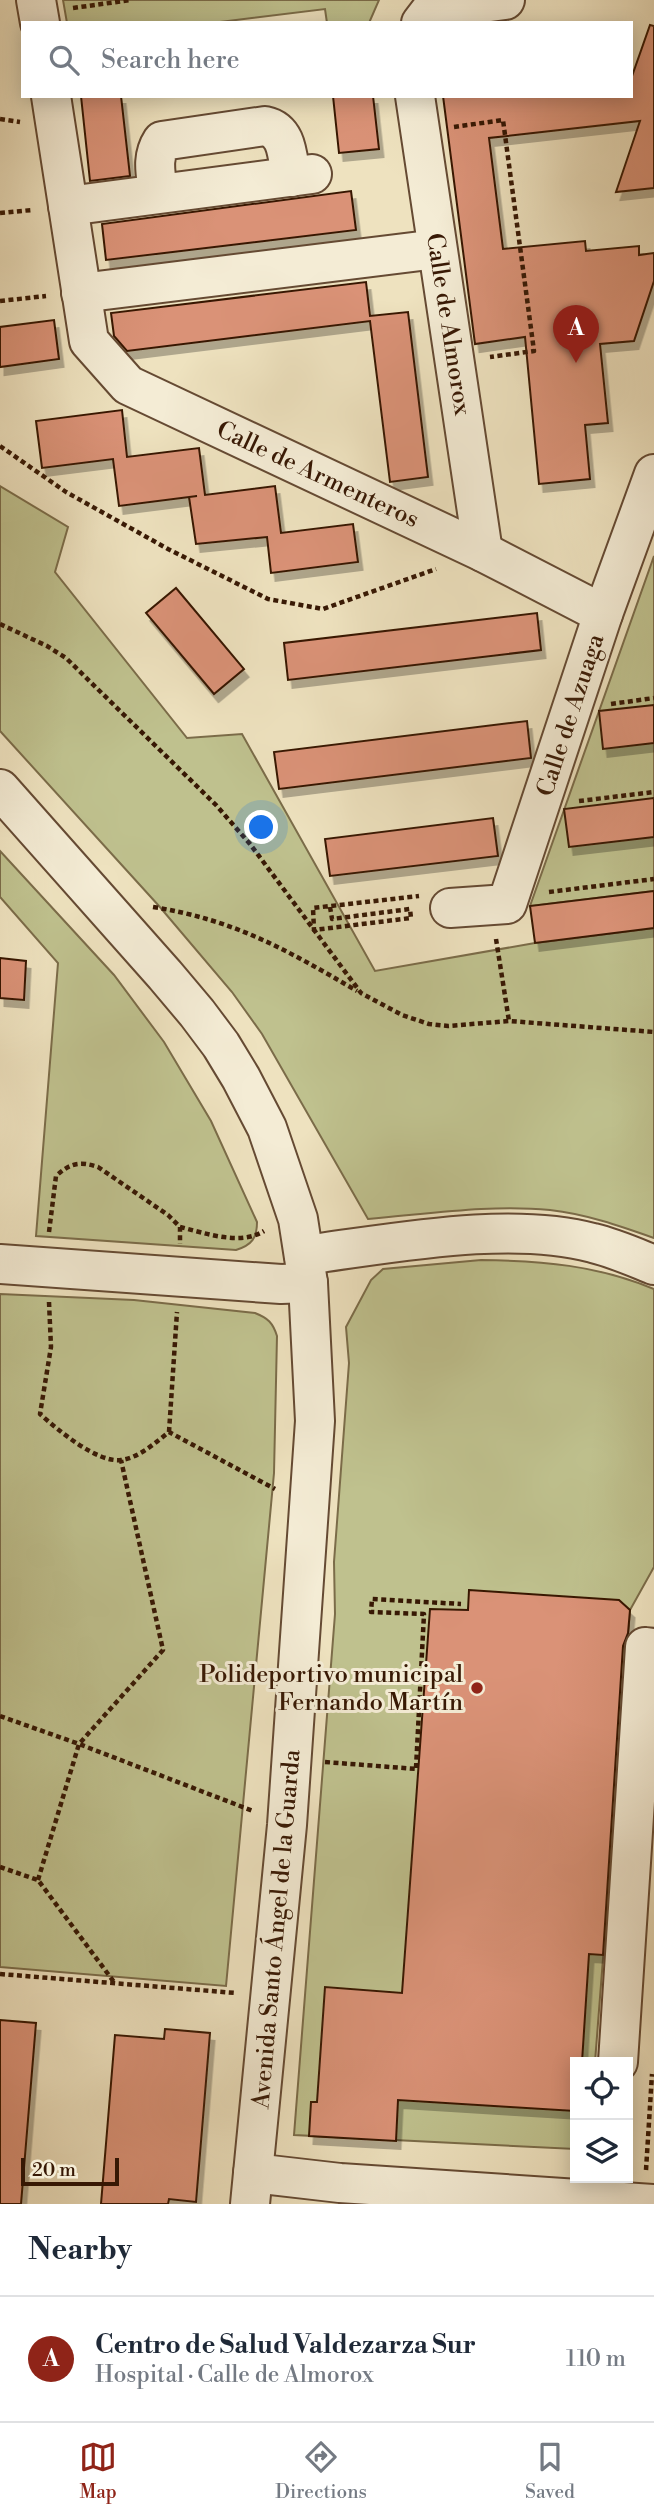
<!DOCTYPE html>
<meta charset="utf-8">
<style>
:root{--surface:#fff;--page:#f6f6f7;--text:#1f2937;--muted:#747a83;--line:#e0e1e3;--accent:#8f2418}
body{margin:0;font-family:"Libre Bodoni",serif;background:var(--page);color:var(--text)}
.controls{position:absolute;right:21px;bottom:21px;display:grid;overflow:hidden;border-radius:0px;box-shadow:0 4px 18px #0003}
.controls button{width:63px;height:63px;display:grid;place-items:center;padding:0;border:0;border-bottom:2px solid var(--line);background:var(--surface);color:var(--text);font:35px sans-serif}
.scale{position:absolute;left:21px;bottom:18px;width:98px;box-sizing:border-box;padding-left:7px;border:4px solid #371804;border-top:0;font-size:19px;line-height:24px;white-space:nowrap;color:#371804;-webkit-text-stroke:5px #f4ecd5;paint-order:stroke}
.you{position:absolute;left:262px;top:828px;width:24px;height:24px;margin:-18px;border:5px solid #fff;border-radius:50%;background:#1a73e8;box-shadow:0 0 0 10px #1a73e833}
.badge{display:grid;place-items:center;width:46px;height:46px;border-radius:50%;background:var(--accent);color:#fff;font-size:23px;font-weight:700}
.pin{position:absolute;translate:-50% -58px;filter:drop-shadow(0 2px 4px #0008)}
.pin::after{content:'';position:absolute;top:37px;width:24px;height:21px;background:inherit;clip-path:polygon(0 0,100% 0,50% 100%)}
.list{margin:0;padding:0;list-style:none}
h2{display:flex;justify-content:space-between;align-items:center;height:91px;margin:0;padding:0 28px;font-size:30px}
h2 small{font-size:23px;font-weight:400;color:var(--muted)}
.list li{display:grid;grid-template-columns:46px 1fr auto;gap:21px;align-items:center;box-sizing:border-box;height:126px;padding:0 28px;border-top:2px solid var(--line)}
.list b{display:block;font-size:26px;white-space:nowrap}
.list p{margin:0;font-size:23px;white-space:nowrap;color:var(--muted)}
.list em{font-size:23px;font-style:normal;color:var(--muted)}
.icon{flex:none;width:38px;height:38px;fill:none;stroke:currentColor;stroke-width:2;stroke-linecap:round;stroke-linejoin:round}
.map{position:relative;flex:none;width:654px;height:2204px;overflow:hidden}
.search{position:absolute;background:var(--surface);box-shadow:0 4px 18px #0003;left:21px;right:21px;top:21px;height:77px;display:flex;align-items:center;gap:18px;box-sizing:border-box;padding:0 24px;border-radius:0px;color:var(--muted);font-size:26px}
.sheet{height:217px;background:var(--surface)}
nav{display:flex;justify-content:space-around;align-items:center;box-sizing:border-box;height:98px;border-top:2px solid var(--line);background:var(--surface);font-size:19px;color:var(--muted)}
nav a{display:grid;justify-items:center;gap:4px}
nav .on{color:var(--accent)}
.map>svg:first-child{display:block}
.green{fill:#bfc18e;stroke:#7b6c49;stroke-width:2}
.building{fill:#da9277;stroke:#371804;stroke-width:2;filter:url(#shadow)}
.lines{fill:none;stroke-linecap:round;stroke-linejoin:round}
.minor-casing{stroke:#654a33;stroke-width:42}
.path{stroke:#371804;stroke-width:4.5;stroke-dasharray:5 3.5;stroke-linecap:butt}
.minor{stroke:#f4ecd5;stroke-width:38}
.poi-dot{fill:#8f2418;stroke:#f4ecd5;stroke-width:2.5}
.labels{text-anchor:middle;stroke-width:6;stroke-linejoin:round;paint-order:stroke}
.street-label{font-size:24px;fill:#371804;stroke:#f4ecd5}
.poi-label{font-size:24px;fill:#371804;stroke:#f4ecd5;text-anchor:end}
</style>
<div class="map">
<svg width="654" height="2204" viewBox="0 0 654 2204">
<defs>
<filter id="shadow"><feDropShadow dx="4.5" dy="8" stdDeviation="0" flood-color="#0004"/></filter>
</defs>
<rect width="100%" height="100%" fill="#eee2bf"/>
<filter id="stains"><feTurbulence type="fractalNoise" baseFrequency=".00286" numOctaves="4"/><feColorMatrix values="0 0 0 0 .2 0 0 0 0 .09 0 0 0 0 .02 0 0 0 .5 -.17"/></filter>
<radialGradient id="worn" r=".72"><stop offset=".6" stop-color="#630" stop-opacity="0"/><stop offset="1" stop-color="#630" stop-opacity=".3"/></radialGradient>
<!-- green -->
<g class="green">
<path d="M63,0H379L369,23H327L325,9L212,23H67Z"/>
<path d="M0,486L68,527L55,572L187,738L242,734L375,971L535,943L654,928V1238C620,1226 586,1214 550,1210C490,1204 429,1214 368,1219L262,1034L232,992L159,906L0,731Z"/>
<path d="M654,556V891L530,906Z"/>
<path d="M0,851L114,975L164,1042L211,1121L257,1222C257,1238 252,1245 236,1250L36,1236L58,963L0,897Z"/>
<path d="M481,1260C543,1261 596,1265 654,1289V1567L630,1610L595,2062H575V2149L294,2135L335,1614L334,1562L349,1363L346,1327L371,1280L383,1269Z"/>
<path d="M0,1294L134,1300L255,1313C268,1318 273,1323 277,1336L274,1473L226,1986L0,1967Z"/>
</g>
<!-- building -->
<g class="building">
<path d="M650,25L654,26V188L616,192L640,121L489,138L503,249L585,241L586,251L639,246V255L654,253V281L634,341L600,344L608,423L585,425L590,479L539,484L525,337L475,344L443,96H631V79Z"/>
<path d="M81,96H121L130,176L90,181Z"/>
<path d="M333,96H373L379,149L339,153Z"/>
<path d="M351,191L356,230L106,260L102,224Z"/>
<path d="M366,282L370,316L408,312L428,477L390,482L370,321L127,351L114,336L111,313Z"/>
<path d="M54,320L59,359L0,367V327Z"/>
<path d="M122,410L127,457L199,448L205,495L275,486L281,533L353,524L358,562L271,573L267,537L196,544L189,497L197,496L119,506L113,459L42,468L36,421Z"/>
<path d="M176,588L244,669L214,694L146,613Z"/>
<path d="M537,613L541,650L288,680L284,643Z"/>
<path d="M654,705V743L603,749L599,711Z"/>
<path d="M527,721L531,758L279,789L274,752Z"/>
<path d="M654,798V837L569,847L564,809Z"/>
<path d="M493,818L498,856L330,876L325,839Z"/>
<path d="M654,891V928L535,943L530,906Z"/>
<path d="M0,958L26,961L24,1000L0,998Z"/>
<path d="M469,1590L619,1600L630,1610L628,1633L623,1646L603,1955L589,1954L582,2062H575V2111L398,2100L396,2141L309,2136L311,2102H317L325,1987L402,1993L430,1609L468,1610Z"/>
<path d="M0,2020L36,2023L21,2204H0Z"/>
<path d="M165,2029L210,2033L196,2202L169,2199L168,2204H101L115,2035L164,2039Z"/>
</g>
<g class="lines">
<defs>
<g id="minor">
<path d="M36,0L40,23"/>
<path d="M421,23L431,10L505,0"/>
<path d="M51,96L89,341L128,385L483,552L603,614"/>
<path d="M415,96L483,552"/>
<path d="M158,193C156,174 151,158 162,141L265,126C288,131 287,156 291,177"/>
<path d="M68,206L312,174"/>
<path d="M81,293L437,249"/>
<path d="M0,789L165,975L197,1013L221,1045L241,1078L267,1128L298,1219L308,1283L315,1421L287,1825L250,2204"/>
<path d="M450,908L507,904L603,614L654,474"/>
<path d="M304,1255C391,1244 508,1220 593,1243C614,1248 634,1257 654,1265"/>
<path d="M0,1264L281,1284L308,1283"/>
<path d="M618,2062L645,1647L654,1648"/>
<path d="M253,2173L340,2183L654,2204"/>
</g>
</defs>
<!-- minor casing -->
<use href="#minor" class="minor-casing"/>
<!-- path -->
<g class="path">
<path d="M73,8L131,0"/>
<path d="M0,119L20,122"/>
<path d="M454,127L503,120L534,351L490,357"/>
<path d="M0,213L32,210"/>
<path d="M0,301L46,296"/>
<path d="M0,446L66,492L168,549L268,599L323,609L436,569"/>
<path d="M0,624L47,646L66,658L216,805L250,844L361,993L402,1015L429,1024L448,1026L509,1021L654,1032"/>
<path d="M611,704L654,698"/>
<path d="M579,801L654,792"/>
<path d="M549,892L654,879"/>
<path d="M153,907C235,920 287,950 357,991"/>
<path d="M330,907L332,919L410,909L411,918L314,930L313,908L419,896"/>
<path d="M496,939L509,1021"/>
<path d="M180,1227C205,1233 240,1246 264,1231"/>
<path d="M49,1232L56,1176C70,1163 80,1161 98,1167L168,1215L180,1227V1244"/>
<path d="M49,1302L51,1347L40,1414C58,1430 97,1463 121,1460C139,1458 156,1442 169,1432L275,1489"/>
<path d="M169,1432L177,1312"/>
<path d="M0,1716L79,1744L253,1811"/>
<path d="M325,1762L417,1769"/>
<path d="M416,1768L424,1614L371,1612L372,1599L461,1604"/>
<path d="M0,1867L38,1880L114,1982"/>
<path d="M38,1880L79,1744L163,1650L121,1460"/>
<path d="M0,1974L236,1993"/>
<path d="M646,2170L652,2074"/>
</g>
<!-- minor -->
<use href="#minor" class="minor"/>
</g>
<!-- markers -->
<circle class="poi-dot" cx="477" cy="1688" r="7"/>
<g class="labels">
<!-- street labels -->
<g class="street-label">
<text transform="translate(449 324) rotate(81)" y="8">Calle de Almorox</text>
<text transform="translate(318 474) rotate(25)" y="8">Calle de Armenteros</text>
<text transform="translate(570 715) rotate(-72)" y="8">Calle de Azuaga</text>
<text transform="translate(276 1929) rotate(-85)" y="8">Avenida Santo Ángel de la Guarda</text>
</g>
<!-- poi labels -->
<g class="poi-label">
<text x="463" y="1682">Polideportivo municipal<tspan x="463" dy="28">Fernando Martín</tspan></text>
</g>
</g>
<rect width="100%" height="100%" filter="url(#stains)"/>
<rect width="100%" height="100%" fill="url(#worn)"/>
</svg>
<div class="controls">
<button><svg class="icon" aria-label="locate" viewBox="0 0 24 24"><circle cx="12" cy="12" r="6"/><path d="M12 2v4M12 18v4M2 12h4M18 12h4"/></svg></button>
<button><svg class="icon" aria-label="layers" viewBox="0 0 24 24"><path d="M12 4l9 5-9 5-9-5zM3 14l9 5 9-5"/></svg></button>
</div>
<div class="scale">20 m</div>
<div class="you"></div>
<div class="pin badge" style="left:576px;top:363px">A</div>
<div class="search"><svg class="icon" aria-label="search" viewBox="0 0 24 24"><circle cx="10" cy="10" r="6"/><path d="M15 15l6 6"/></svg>Search here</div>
</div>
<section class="sheet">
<h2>Nearby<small></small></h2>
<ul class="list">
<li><span class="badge">A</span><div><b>Centro de Salud Valdezarza Sur</b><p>Hospital · Calle de Almorox</p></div><em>110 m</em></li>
</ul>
</section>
<nav>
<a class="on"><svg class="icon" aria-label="map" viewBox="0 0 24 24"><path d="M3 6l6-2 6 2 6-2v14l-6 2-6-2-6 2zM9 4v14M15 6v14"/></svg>Map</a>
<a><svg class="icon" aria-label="directions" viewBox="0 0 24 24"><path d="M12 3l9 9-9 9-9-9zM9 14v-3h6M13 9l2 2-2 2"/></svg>Directions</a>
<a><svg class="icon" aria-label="saved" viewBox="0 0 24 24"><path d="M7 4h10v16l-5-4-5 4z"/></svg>Saved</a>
</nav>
